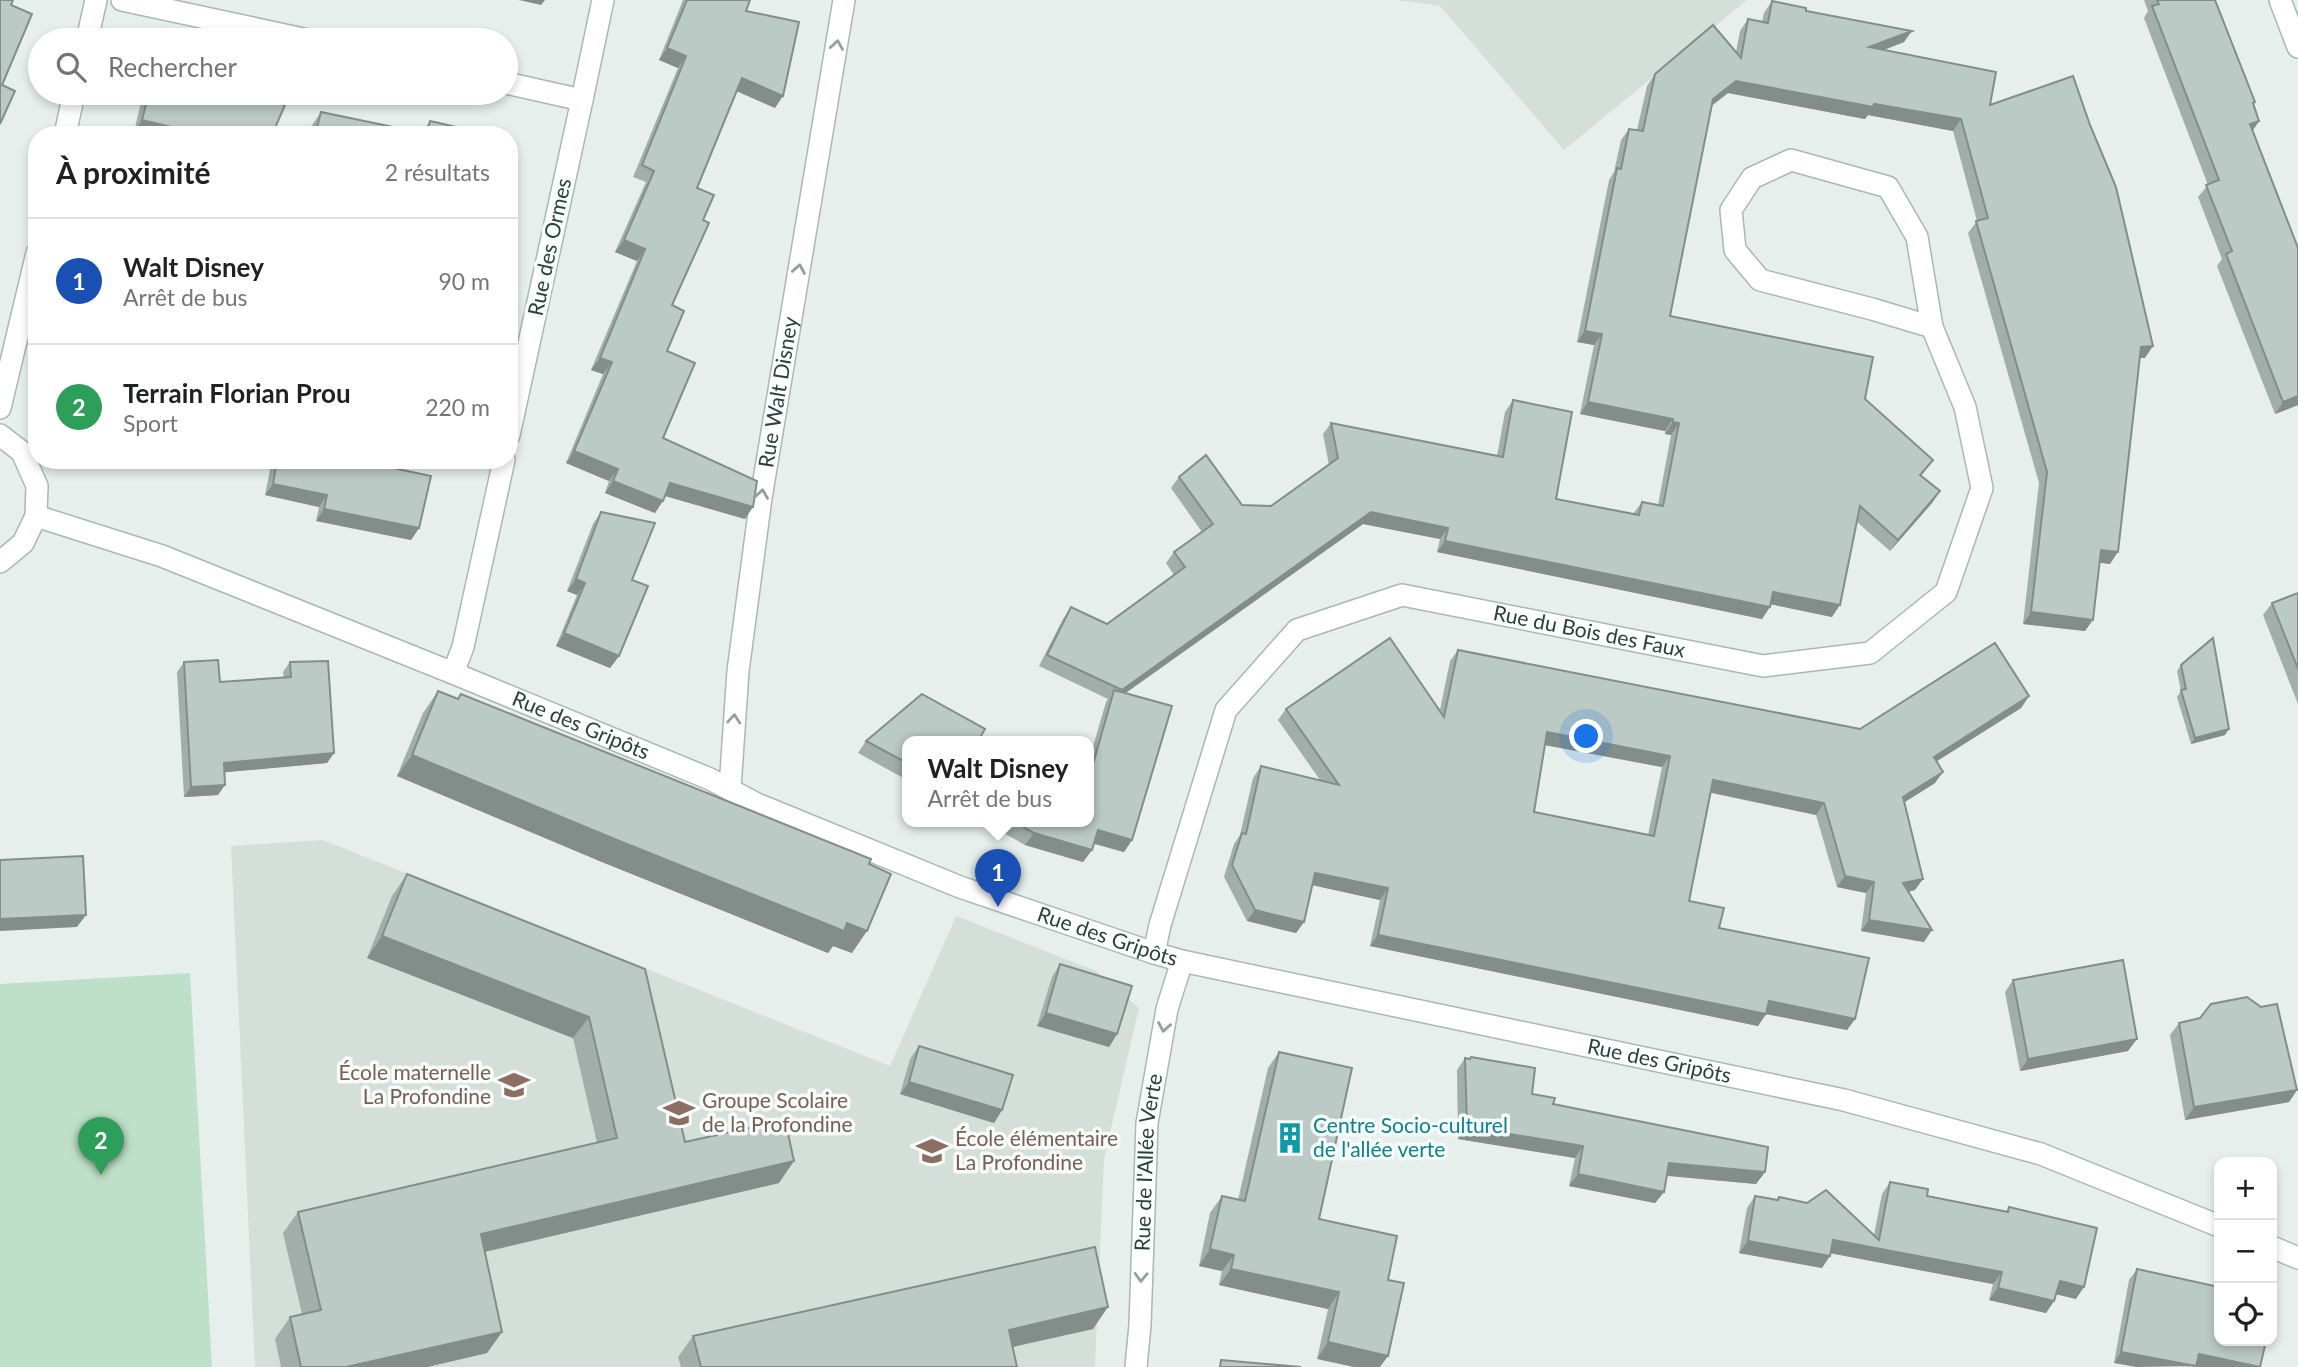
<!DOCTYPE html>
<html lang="fr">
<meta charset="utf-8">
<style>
:root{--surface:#fff;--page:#f6f6f6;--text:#202124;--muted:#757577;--line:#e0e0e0;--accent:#7f4e3f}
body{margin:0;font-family:Lato,sans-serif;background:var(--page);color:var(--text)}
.controls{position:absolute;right:21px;bottom:21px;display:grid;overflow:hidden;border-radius:14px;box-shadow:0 4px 10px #0003}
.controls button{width:63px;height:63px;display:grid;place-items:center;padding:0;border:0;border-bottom:2px solid var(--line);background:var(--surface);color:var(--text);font:35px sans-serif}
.you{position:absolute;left:1587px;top:737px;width:24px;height:24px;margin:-18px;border:5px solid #fff;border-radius:50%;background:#1a73e8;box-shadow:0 0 0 10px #1a73e833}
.badge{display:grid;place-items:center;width:46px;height:46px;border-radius:50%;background:var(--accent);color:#fff;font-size:23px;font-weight:700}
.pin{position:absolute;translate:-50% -58px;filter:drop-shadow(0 2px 4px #0008)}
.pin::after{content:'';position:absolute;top:37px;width:24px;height:21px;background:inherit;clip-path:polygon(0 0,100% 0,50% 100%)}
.popup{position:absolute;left:902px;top:736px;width:192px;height:91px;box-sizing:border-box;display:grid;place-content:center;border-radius:14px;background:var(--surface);filter:drop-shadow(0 2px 5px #0005);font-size:23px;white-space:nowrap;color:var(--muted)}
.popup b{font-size:26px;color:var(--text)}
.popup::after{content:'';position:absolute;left:50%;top:100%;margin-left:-14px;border:14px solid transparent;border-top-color:var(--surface)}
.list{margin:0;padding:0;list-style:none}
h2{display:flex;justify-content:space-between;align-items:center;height:91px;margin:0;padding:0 28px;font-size:30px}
h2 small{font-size:23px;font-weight:400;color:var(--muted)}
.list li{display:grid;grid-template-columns:46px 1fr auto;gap:21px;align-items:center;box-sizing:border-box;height:126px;padding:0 28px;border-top:2px solid var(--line)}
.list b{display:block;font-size:26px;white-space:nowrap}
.list p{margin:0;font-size:23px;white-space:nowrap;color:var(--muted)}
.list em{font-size:23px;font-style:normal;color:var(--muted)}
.icon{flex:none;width:38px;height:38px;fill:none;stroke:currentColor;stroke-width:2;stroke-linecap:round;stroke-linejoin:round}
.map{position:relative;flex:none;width:2298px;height:1367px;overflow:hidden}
.search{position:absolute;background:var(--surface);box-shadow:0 4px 10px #0003;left:28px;top:28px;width:490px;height:77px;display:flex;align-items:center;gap:18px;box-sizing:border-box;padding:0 24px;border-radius:38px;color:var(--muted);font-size:26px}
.panel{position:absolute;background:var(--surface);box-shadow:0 4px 10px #0003;left:28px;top:126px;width:490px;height:343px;border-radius:28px}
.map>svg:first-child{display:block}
.built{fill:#d4dfda}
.green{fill:#bfe0c8}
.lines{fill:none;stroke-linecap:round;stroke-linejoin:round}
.street-casing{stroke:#a8b8b2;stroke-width:24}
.street{stroke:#fff;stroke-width:21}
.wall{fill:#a1aea9;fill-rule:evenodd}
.shaded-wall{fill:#838d89}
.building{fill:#bbcac4;stroke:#838d89;stroke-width:2;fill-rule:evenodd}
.oneway{stroke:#92a09c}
.labels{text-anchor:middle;stroke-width:7;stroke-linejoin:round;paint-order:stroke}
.street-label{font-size:21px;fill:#24423a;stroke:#f7fbf9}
.education-label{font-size:21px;fill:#785e54;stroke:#f7fbf9;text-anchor:start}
.culture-label{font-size:21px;fill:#0d838f;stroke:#f7fbf9;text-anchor:start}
</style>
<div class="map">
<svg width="2298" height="1367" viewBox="0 0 2298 1367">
<rect width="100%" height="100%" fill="#e6efeb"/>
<!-- built -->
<g class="built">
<path d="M1397,0H1747L1564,150L1440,6Z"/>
<path d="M323,840L890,1066L956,916L1096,971L1139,1008L1104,1159L1095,1367H255L231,846Z"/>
</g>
<!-- green -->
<path class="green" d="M190,973L212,1367H0V984Z"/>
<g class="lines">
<defs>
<g id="street">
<path d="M122,0L308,40"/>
<path d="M2280,0L2298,47"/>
<path d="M87,40L96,0"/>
<path d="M506,83L582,100L509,435"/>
<path d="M582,100L603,0"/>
<path d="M65,135L74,93"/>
<path d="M0,408L37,253"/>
<path d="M0,435L22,452L37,486L36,516L23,543L0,562"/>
<path id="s1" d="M36,516L162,556L453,673L710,779L757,804L960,887L1154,953L1182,961L1844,1100L2041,1154L2219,1226"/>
<path d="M453,673L463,647L504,460"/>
<path id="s2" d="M730,788L738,671L761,498L844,0"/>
<path id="s3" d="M1154,953L1160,925L1226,710L1297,630L1402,595L1763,666L1870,653L1946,592L1982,488L1965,407L1932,327L1917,237L1888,187L1791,160L1752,178L1731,210L1735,250L1760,280L1872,309L1932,327"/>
<path d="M2272,1247L2298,1258"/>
<path id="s4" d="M1136,1367L1140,1325L1147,1123L1167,1009L1182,961"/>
</g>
</defs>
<!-- street casing -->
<use href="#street" class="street-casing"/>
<!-- street -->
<use href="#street" class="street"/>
</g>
<!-- wall -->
<g class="wall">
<path d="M683,0H750L746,11L775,108L737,91L697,188L703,220L672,305L667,351L663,438L745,519L665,496L655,513L605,493L609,481L566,463L603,374L591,370L637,261L615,252L646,182L633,177L678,68L659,60Z"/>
<path d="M2144,0H2215L2255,102L2253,105L2259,121L2253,130L2298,248V405L2275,414L2217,266L2222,259L2198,197L2208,185L2144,18L2148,11Z"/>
<path d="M1772,1L1806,11L1904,42L1883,50L1990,105L2145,358H2139L2110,564L2099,562L2085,631L2023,624L2039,483L1968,233L1977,221L1953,131L1868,115L1865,119L1728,93L1712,105L1670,316L1865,399L1933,460L1921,476L1940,491L1932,503L1890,551L1857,522L1832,617L1770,604L1762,619L1437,552L1440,539L1363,524L1126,693L1132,840L1124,852L1094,844L1092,850L1083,862L1025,845L982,821H1089V760L1106,702L1108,699L1039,666L1063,619L1071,607L1107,624L1174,575L1166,563L1174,552L1202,532L1171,488L1179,477L1242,505L1271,506L1329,465L1323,434L1331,423L1497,456L1505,412L1513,400L1556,499L1633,514L1642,502L1658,505L1671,435L1665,434V431L1580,414L1594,345L1577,342L1609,180L1614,172L1621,140L1629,129L1637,130L1647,86L1655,74L1736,52L1740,31L1748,19L1762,22L1764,13Z"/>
<path d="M143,93H231L272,135H143L134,132Z"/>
<path d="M321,112L421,133L430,121L491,135H310L312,125Z"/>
<path d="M272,460H370L369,463L419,528L411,540L316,521L319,507L265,495Z"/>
<path d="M601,512L632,580L619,656L610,668L556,646L577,595L567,591L593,524Z"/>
<path d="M2298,593V704L2263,615L2272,603Z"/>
<path d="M1458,650L1860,729L2029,696L2021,708L1937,761L1935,783L1905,802L1915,890L1908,892L1924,942L1861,931L1866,893L1837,887L1816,815L1711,793L1689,901L1719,928L1855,1019L1847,1030L1766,1014L1758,1026L1370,946L1380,900L1313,885L1304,922L1296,933L1247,921L1224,877L1234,844L1240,835L1253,778L1261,766L1320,780L1278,720L1286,709L1440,710L1450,661ZM1545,745L1662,767L1648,835L1534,812Z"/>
<path d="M184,662L220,682L284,678L283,672L290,662L334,753L327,763L224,772L218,795L184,797L177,672Z"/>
<path d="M2181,665L2225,735L2191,744L2177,697L2181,691L2177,671Z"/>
<path d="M438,691L869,864L852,953L833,946L828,953L602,862L397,776L423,713Z"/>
<path d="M866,741H907V780L858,753Z"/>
<path d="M407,874L645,969L685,1142L779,1183L485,1252L502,1332L487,1353L427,1367H281L275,1339L290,1317L302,1314L283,1233L298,1212L597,1143L573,1038L367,958L392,896Z"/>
<path d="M1060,964L1117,1034L1109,1047L1037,1026L1052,977Z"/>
<path d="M2013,980L2128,1051L2020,1071L2005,992Z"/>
<path d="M2179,1023L2297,1090L2289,1102L2185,1120L2170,1035Z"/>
<path d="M919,1046L1002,1110L994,1123L900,1094L910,1059Z"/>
<path d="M1279,1052L1319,1219L1388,1280L1317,1359L1328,1309L1219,1285L1222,1271L1199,1266L1210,1213L1222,1196L1238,1200L1268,1068Z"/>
<path d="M1471,1057L1532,1094L1553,1104L1765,1172L1756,1184L1667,1176L1664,1192L1655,1203L1569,1186L1575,1158L1458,1139L1457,1070L1465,1058L1470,1059Z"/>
<path d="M1890,1182L1927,1196L2006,1211L2009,1207L2076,1299L2056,1294L2054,1301L2046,1313L1989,1300L1993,1284L1830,1253L1822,1268L1739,1253L1747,1208L1755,1196L1777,1200L1779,1197L1874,1235L1882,1194Z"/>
<path d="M2137,1269L2200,1367L2114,1363L2129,1280Z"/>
<path d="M1093,1329L1013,1347L1017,1367H681L678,1357L693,1336Z"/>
</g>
<!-- shaded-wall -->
<g class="shaded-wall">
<path d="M519,0H545L541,5Z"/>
<path d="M1912,31L1904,42L1861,59L1869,47Z"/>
<path d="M667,48L686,56L678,68L659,60Z"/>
<path d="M742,78L783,96L775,108L734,90Z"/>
<path d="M1736,81L1874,104L1961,119L1953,131L1868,115L1865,119L1728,93L1705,111L1713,99Z"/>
<path d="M142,120L171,127L165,135H143L134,132Z"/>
<path d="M2259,121L2251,133L2250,124Z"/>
<path d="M624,240L645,249L637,261L615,252Z"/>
<path d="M1585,331L1602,334L1594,345L1577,342Z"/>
<path d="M2153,346L2145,358H2133L2141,347Z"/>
<path d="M600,358L612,362L603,374L591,370Z"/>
<path d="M2298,396V405L2275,414L2283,402Z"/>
<path d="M1588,402L1673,419L1665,431L1580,414Z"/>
<path d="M1673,422L1679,423L1671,435L1665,434Z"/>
<path d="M574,451L618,469L609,481L566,463Z"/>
<path d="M613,481L663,501L655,513L605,493Z"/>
<path d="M670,483L753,507L745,519L662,495Z"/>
<path d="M273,484L327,495L319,507L265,495Z"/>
<path d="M1940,491L1932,503L1890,551L1898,540Z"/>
<path d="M324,509L419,528L411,540L316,521Z"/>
<path d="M1371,512L1448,528L1440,539L1363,524L1114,701L1122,690Z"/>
<path d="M1445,541L1770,607L1762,619L1437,552Z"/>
<path d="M2101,550L2118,552L2110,564L2093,562Z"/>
<path d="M576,579L585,583L577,595L567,591Z"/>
<path d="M1773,592L1840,605L1832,617L1765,603Z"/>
<path d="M2031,612L2093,620L2085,631L2023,624Z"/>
<path d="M564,633L619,656L610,668L556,646Z"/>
<path d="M2029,696L2021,708L1926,768L1934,757Z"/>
<path d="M2229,729L2225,735L2191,744L2195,738Z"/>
<path d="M1547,732L1670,756L1662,767L1539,744Z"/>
<path d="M334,753L327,763L217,773L224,763Z"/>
<path d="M412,755L847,923L867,931L852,953L833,946L828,953L602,862L397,776Z"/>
<path d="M1943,772L1935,783L1895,808L1903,797Z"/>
<path d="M1713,780L1824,803L1816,815L1705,791Z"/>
<path d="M225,785L218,795L184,797L191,787Z"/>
<path d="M1098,830L1132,840L1124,852L1089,842Z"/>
<path d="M1034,833L1092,850L1083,862L1025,845Z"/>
<path d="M1315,873L1388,888L1380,900L1307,884Z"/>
<path d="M1845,876L1874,882L1866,893L1837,887Z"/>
<path d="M1923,879L1915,890L1895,894L1903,883Z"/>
<path d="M1255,910L1304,922L1296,933L1247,921Z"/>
<path d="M86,915L77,927L0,931V919Z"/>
<path d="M1869,920L1932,930L1924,942L1861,931Z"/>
<path d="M1378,935L1766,1014L1758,1026L1370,946Z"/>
<path d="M382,936L589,1017L573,1038L367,958Z"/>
<path d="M1769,1001L1855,1019L1847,1030L1761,1013Z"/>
<path d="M1046,1013L1117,1034L1109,1047L1037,1026Z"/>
<path d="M2137,1039L2128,1051L2020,1071L2028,1059Z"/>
<path d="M909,1082L1002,1110L994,1123L900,1094Z"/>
<path d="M2297,1090L2289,1102L2185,1120L2194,1107Z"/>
<path d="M1467,1127L1583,1146L1575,1158L1458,1139Z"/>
<path d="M794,1161L779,1183L466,1256L481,1234Z"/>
<path d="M1669,1163L1765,1172L1756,1184L1661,1175Z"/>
<path d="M1578,1174L1664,1192L1655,1203L1569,1186Z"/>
<path d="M1833,1240L2002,1272L1993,1284L1824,1252Z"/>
<path d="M1748,1241L1830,1256L1822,1268L1739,1253Z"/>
<path d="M1210,1249L1234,1255L1222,1271L1199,1266Z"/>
<path d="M1231,1269L1339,1292L1328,1309L1219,1285Z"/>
<path d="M2060,1281L2084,1287L2076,1299L2051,1293Z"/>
<path d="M1998,1288L2054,1301L2046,1313L1989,1300Z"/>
<path d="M1108,1307L1093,1329L994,1351L1009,1330Z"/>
<path d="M502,1332L487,1353L427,1367H346Z"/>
<path d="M1328,1342L1388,1356L1380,1367H1354L1317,1359Z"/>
<path d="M2121,1352L2196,1366L2136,1367L2114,1363Z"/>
<path d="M2199,1354L2260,1367H2200L2191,1365Z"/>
</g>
<!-- building -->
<g class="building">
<path d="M0,0H13L11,5L32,14L2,85L15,91L0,124Z"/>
<path d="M687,0H750L746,11L799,22L783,96L742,78L726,117L697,188L714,195L703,220L709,223L672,305L684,311L667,351L695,363L663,438L757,481L753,507L670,483L663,501L613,481L618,469L574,451L612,362L600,358L645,249L624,240L654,171L642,165L686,56L667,48Z"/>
<path d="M2157,0H2215L2255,102L2253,103L2259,121L2250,124L2298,248V396L2283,402L2226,254L2232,251L2206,185L2219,180L2152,6L2159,4Z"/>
<path d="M1772,1L1806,8V11L1912,31L1869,47L1996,72L1990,105L2073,76L2090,125L2116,187L2153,346L2141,347L2118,552L2101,550L2093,620L2031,612L2047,472L1976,221L1988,218L1961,119L1874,104L1873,107L1736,81L1713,99L1670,316L1873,357L1865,399L1933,460L1920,475L1940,491L1898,540L1860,506L1840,605L1773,592L1770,607L1445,541L1448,528L1371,512L1122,690L1047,655L1071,607L1107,624L1185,567L1174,552L1213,524L1179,477L1206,455L1242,505L1271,506L1338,458L1331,423L1503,457L1513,400L1572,412L1556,499L1639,515L1642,502L1663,506L1679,423L1673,422V419L1588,402L1602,334L1585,331L1617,168L1621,169L1629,129L1643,131L1655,74L1713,25L1741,58L1748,19L1768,23Z"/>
<path d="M149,93H231L285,105L272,135H167L171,127L142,120Z"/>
<path d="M321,112L427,134L430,121L491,135H315Z"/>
<path d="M277,460H370L369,463L431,476L419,528L324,509L327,495L273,484Z"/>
<path d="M601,512L655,523L632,580L648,586L619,656L564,633L585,583L576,579Z"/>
<path d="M2298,593V669L2272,603Z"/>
<path d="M1390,638L1444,717L1458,650L1860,729L1995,643L2029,696L1934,757L1943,772L1903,797L1923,879L1903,883L1932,930L1869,920L1874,882L1845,876L1824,803L1713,780L1689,901L1724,908L1719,928L1869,958L1855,1019L1769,1001L1766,1014L1378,935L1388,888L1315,873L1304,922L1255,910L1232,865L1242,833L1246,834L1261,766L1339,785L1286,709ZM1547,732L1670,756L1654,836L1534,812Z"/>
<path d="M2213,638L2229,729L2195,738L2181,690L2186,689L2181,665Z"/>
<path d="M218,660L220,682L291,677L290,662L328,661L334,753L224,763L225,785L191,787L184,662Z"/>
<path d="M1114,690L1172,706L1132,840L1098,830L1092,850L1034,833L1013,821H1089V763L1093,764Z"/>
<path d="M438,691L458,699L461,694L871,859L869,864L891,874L867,931L847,923L844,931L617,840L412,755Z"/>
<path d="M922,694L985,729L978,741H907V763L866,741Z"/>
<path d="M83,856L86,915L0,919V860Z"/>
<path d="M407,874L645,969L685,1142L785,1120L794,1161L481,1234L502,1332L346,1367H301L290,1317L321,1310L298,1212L617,1138L589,1017L382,936Z"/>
<path d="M2123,960L2137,1039L2028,1059L2013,980Z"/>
<path d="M1060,964L1132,986L1117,1034L1046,1013Z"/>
<path d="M2247,997L2261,1007L2277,1004L2297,1090L2194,1107L2179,1023L2200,1018L2211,1004Z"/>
<path d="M919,1046L1013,1075L1002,1110L909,1082Z"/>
<path d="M1279,1052L1352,1068L1319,1219L1397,1236L1388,1280L1404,1283L1388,1356L1328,1342L1339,1292L1231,1269L1234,1255L1210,1249L1222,1196L1245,1201Z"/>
<path d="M1471,1057L1535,1068L1532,1094L1555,1098L1553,1104L1768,1147L1765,1172L1669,1163L1664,1192L1578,1174L1583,1146L1467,1127L1465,1058L1470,1059Z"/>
<path d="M1890,1182L1928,1189L1927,1196L2008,1212L2009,1207L2097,1228L2084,1287L2060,1281L2054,1301L1998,1288L2002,1272L1833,1240L1830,1256L1748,1241L1755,1196L1778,1200L1779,1197L1807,1203L1826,1190L1879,1240Z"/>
<path d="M1095,1247L1108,1307L1009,1330L1017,1367H701L693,1336Z"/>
<path d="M2137,1269L2219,1287V1341H2266L2260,1367L2199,1354L2196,1366L2121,1352Z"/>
<path d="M1221,1360L1301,1367H1220Z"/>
</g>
<!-- one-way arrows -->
<defs><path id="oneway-chevron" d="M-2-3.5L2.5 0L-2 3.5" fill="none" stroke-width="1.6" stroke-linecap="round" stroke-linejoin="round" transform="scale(1.75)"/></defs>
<g class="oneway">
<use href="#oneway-chevron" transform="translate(837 45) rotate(-81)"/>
<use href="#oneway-chevron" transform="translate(799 269) rotate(-80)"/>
<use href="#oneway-chevron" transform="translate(762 494) rotate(-81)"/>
<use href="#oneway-chevron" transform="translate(734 719) rotate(-86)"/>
<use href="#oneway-chevron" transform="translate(1164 1027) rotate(100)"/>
<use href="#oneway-chevron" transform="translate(1141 1277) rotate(92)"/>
</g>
<!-- icons -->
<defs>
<symbol id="school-bare" viewBox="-9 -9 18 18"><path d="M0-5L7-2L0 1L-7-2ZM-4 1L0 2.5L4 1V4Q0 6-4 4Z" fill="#8d6e63" stroke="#f7fbf9" stroke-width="2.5" paint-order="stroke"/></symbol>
<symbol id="building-bare" viewBox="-9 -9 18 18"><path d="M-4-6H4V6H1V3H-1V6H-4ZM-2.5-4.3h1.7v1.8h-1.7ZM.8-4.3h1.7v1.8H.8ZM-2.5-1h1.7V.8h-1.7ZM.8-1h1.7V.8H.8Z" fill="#0f9aa8" stroke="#f7fbf9" stroke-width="2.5" paint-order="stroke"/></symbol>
</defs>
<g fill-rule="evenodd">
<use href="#school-bare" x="492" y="1063" width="44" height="44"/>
<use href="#school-bare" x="657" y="1091" width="44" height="44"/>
<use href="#building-bare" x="1268" y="1116" width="44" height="44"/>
<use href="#school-bare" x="910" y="1129" width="44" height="44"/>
</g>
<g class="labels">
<!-- street labels -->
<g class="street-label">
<text transform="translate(550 247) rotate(-78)" y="7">Rue des Ormes</text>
<text dy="7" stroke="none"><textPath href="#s2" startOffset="399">Rue Walt Disney</textPath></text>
<text dy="7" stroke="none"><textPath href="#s3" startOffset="662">Rue du Bois des Faux</textPath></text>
<text dy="7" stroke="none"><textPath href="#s1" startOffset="584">Rue des Gripôts</textPath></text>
<text dy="7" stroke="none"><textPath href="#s1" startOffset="1152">Rue des Gripôts</textPath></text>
<text dy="7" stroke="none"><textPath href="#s1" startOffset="1718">Rue des Gripôts</textPath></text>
<text dy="7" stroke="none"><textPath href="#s4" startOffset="205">Rue de l'Allée Verte</textPath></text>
</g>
<!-- education labels -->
<g class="education-label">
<text x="491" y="1080" text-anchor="end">École maternelle<tspan x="491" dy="24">La Profondine</tspan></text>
<text x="702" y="1108">Groupe Scolaire<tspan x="702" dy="24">de la Profondine</tspan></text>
<text x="955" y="1146">École élémentaire<tspan x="955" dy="24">La Profondine</tspan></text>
</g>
<!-- culture labels -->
<g class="culture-label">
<text x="1313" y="1133">Centre Socio-culturel<tspan x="1313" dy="24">de l'allée verte</tspan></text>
</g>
</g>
</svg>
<div class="controls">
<button>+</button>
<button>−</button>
<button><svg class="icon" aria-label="locate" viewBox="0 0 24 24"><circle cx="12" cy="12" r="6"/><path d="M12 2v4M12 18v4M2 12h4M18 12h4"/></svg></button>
</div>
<div class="you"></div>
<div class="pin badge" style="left:998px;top:907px;background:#1a4fb4">1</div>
<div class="popup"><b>Walt Disney</b>Arrêt de bus</div>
<div class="pin badge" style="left:101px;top:1175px;background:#2e9e5b">2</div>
<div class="search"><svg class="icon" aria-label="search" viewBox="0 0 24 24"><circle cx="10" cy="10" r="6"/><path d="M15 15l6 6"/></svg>Rechercher</div>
<section class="panel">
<h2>À proximité<small>2 résultats</small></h2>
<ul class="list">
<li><span class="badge" style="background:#1a4fb4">1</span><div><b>Walt Disney</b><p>Arrêt de bus</p></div><em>90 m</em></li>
<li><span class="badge" style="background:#2e9e5b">2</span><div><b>Terrain Florian Prou</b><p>Sport</p></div><em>220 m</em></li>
</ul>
</section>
</div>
